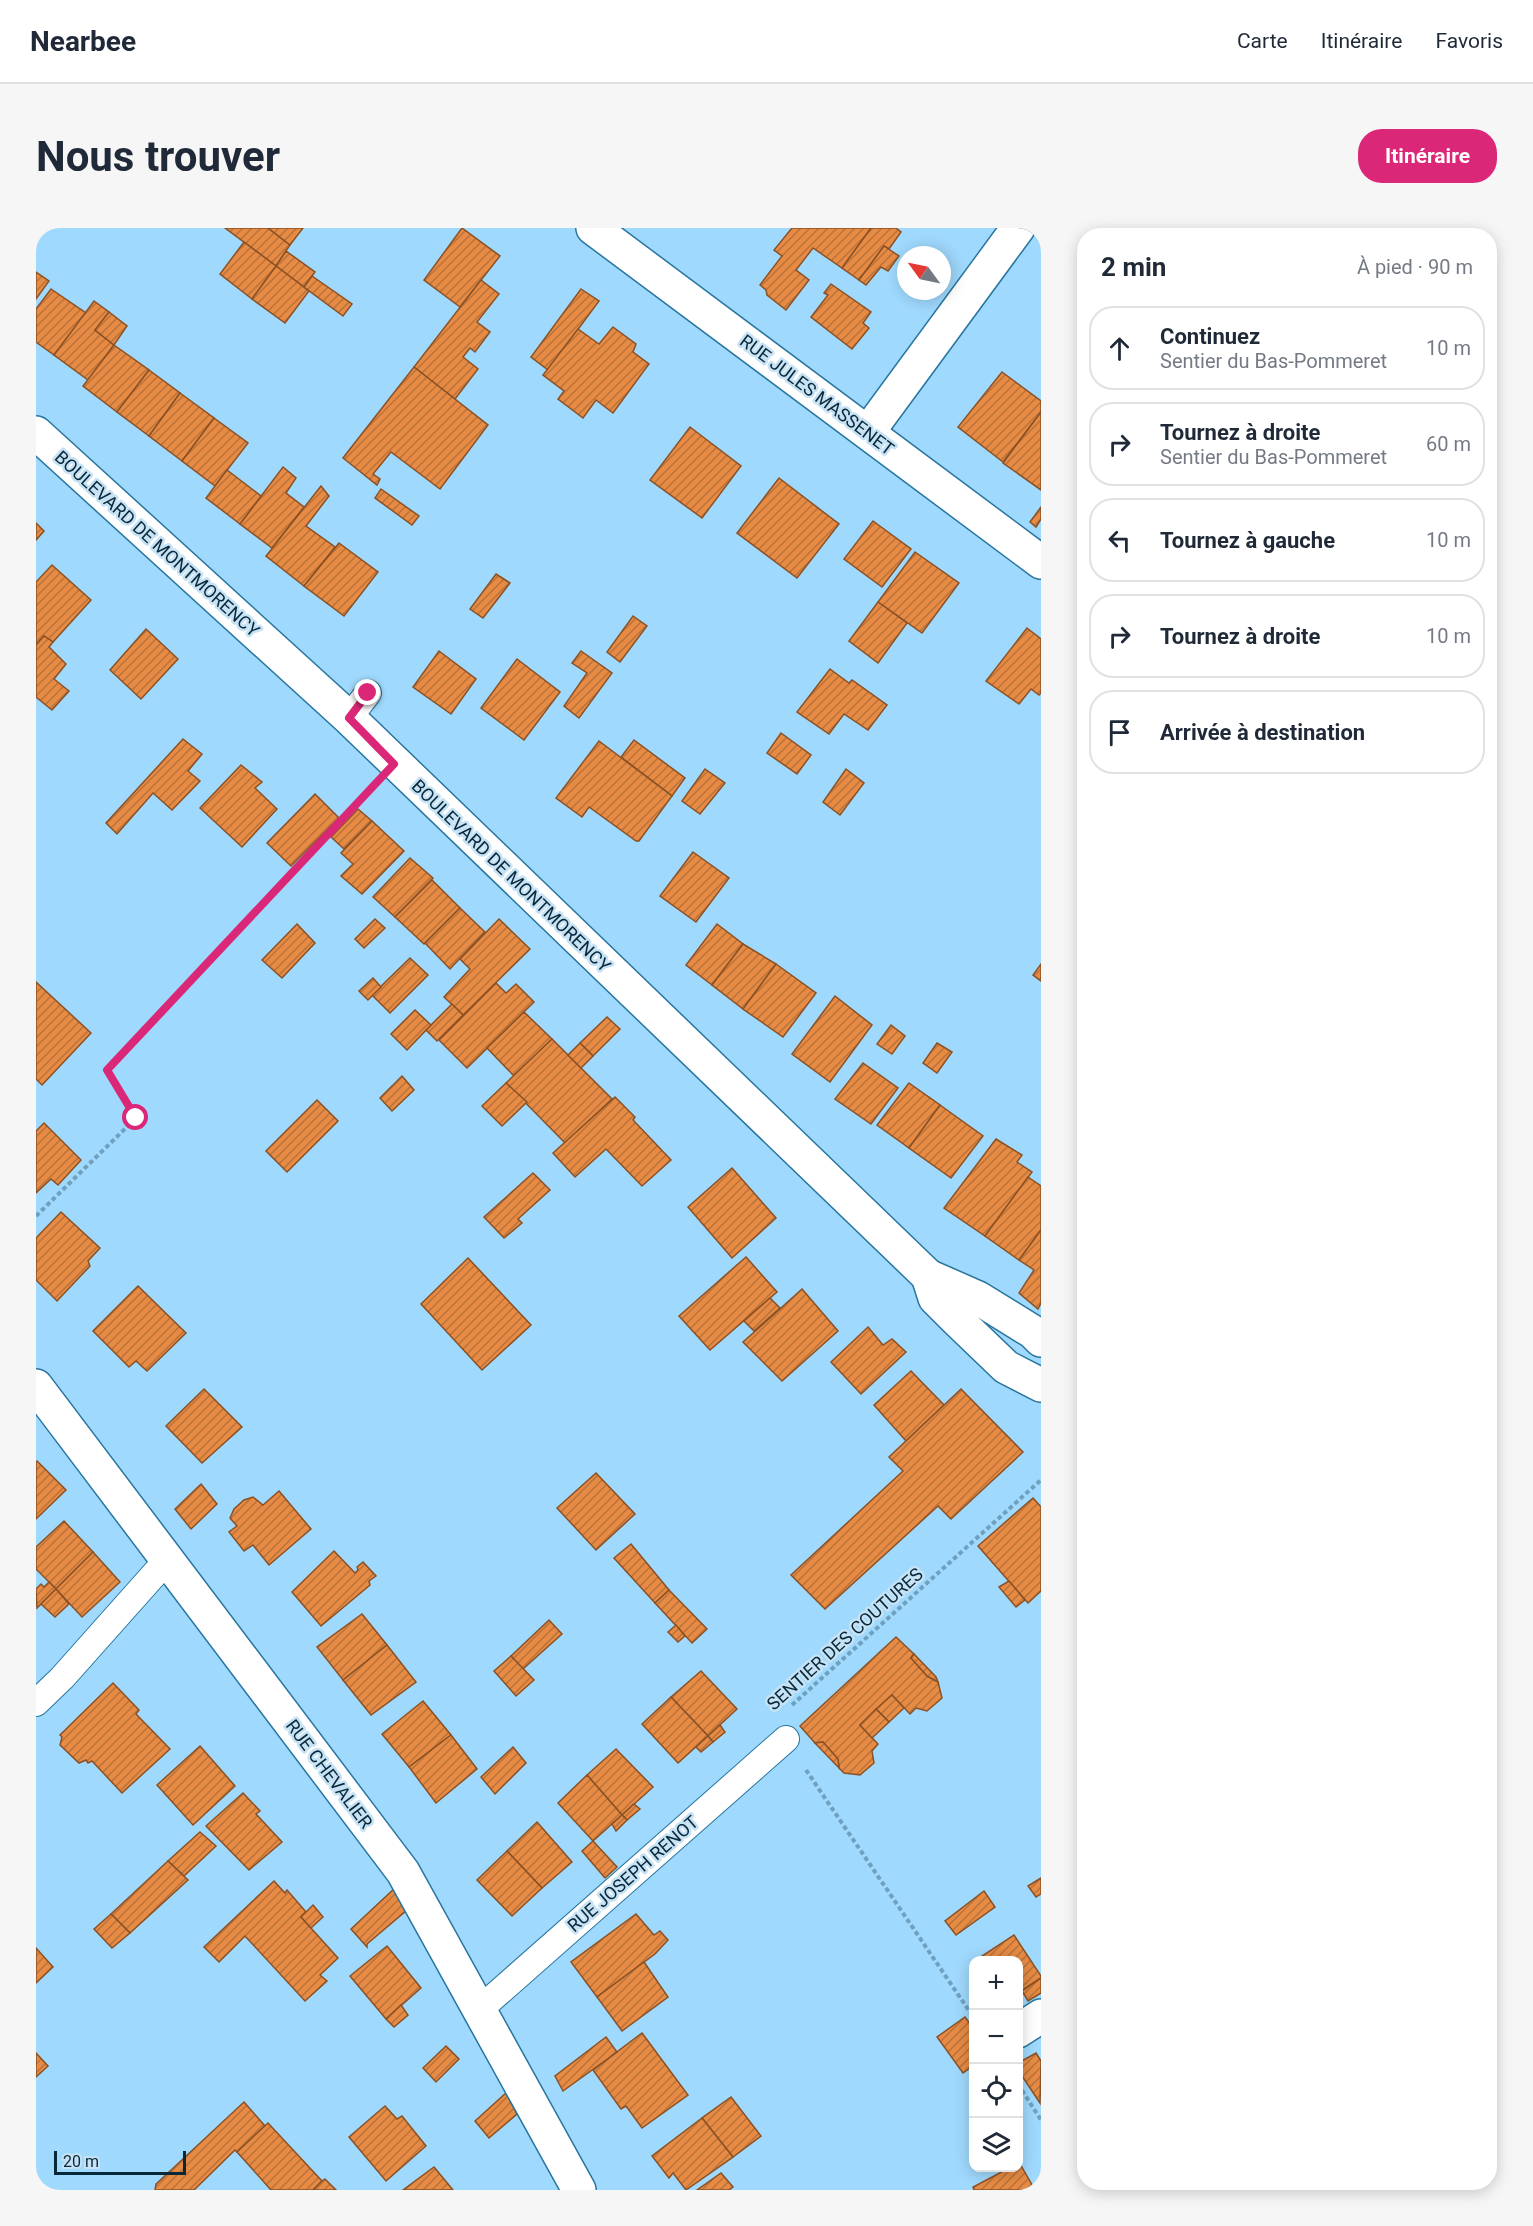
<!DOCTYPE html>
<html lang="fr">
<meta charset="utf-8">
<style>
:root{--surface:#fff;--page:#f6f6f7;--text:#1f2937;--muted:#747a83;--line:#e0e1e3;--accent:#db2777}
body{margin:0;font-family:Roboto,sans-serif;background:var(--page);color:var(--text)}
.controls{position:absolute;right:18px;bottom:18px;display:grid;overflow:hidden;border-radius:12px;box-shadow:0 3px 15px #0003}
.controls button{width:54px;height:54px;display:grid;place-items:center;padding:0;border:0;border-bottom:2px solid var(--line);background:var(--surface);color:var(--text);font:30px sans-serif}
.compass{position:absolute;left:861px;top:18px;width:54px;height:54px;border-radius:50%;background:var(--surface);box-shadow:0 3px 15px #0003;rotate:303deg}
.scale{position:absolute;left:18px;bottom:15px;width:132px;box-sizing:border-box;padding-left:6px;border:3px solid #072839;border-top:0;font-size:16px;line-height:21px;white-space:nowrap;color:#072839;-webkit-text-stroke:4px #c6e2f4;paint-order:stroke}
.stop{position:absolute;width:18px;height:18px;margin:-14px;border:4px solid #db2777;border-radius:50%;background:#fff}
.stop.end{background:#db2777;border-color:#fff;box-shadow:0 2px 6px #0008}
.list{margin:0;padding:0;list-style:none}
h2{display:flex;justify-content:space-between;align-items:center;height:78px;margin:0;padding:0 24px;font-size:26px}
h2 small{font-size:20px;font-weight:400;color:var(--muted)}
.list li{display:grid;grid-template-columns:39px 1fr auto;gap:18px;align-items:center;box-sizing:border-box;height:84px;margin:0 12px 12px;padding:0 12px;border:2px solid var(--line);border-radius:24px}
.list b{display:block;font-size:22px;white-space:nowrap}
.list p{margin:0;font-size:20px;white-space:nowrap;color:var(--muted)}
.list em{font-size:20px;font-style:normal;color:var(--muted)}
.icon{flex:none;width:33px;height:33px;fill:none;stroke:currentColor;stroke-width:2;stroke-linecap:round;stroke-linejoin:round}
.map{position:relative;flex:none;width:1005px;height:1962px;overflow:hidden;border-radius:24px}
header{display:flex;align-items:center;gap:36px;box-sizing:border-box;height:84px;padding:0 30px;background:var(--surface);border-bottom:2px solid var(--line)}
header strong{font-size:28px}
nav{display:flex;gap:33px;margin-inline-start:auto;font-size:21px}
.intro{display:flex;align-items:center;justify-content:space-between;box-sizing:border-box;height:144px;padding:0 36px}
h1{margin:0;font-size:42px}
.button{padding:15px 27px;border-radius:24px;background:var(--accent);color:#fff;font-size:21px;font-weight:700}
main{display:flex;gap:36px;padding:0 36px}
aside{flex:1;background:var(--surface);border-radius:24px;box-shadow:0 3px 15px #0003}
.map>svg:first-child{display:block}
.building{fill:url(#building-hatch);stroke:#8b5124;stroke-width:1.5}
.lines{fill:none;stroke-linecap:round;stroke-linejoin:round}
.lane-casing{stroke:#28759e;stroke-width:28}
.street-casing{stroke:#28759e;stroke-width:36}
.secondary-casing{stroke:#28759e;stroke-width:36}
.path{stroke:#6fa1bf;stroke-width:4;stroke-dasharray:4.5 3;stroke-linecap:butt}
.lane{stroke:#fff;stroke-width:26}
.street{stroke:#fff;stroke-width:33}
.secondary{stroke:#fff;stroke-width:33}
.route{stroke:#db2777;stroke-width:8}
.labels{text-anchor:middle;stroke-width:5;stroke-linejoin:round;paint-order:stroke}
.street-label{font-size:18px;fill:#072839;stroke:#c6e2f4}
</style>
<header>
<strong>Nearbee</strong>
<nav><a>Carte</a><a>Itinéraire</a><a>Favoris</a></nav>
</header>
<div class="intro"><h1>Nous trouver</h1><a class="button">Itinéraire</a></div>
<main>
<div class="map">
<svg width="1005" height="1962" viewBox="0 0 1005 1962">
<defs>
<pattern id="building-hatch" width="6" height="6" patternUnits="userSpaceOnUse" patternTransform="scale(1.5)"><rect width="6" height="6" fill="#e78b44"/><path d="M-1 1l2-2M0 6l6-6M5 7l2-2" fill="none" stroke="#b9723a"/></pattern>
</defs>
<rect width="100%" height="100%" fill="#9fd9fd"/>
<!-- building -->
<g class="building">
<path d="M189,0H232L254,17L240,38Z"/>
<path d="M232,0H267L254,17Z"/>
<path d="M426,0L464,28L424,79L388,52Z"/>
<path d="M756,0H835L806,40L777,20L760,42L773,52L750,82L731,67L730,62L724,57L746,28L738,22Z"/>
<path d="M835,0H860L865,4L853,21L848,18L823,52L806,40Z"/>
<path d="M208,14L240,38L216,71L184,46Z"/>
<path d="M848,18L863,28L852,43L845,39L830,57L823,52Z"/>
<path d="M250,23L279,44L268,59L240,38Z"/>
<path d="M240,38L273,63L249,95L216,71Z"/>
<path d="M0,44L13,53L0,71Z"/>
<path d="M276,48L316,76L307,88L268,59Z"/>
<path d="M445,52L463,66L441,94L454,104L439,124L434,120L427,129L442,141L419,171L378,139Z"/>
<path d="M795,56L835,84L827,95L833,100L816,121L775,89L792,67L788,65Z"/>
<path d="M15,61L50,85L18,127L0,114V81Z"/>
<path d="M545,61L563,73L512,142L495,129Z"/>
<path d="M58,73L73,84L59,102L78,117L52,152L18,127Z"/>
<path d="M73,84L91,98L78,117L59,102Z"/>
<path d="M577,99L600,116L597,124L613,136L577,185L560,172L547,190L522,171L528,163L507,147L542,101L563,116Z"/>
<path d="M78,117L113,142L81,184L47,158Z"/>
<path d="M378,139L452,197L404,261L355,224L337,246L344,251L341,257L307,230Z"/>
<path d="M113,142L144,165L113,208L81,184Z"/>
<path d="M966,144L1005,173V184L967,234L922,199Z"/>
<path d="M144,165L178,190L146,233L113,208Z"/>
<path d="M1005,184V262L967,235Z"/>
<path d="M178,190L212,215L179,258L146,233Z"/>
<path d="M654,199L705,238L666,290L614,252Z"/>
<path d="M247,239L260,250L250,265L268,279L236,320L204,296Z"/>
<path d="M191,242L225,268L204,296L170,270Z"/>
<path d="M743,250L803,296L761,350L701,305Z"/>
<path d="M285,258L293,268L270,298L299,319L268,358L230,328Z"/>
<path d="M345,261L383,288L376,297L339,270Z"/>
<path d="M1005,279V291L1000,299L994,294Z"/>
<path d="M837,293L875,321L846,359L808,331Z"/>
<path d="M0,295L8,303L0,312Z"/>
<path d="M303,315L342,344L308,388L268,358Z"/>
<path d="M879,324L923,355L886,405L842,374Z"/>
<path d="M16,337L55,372L17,414L8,408L0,417V354Z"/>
<path d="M460,346L474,355L447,390L434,381Z"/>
<path d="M842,374L871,395L842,435L813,413Z"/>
<path d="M597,388L611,398L584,434L571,424Z"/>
<path d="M991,400L1005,411V465L1003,467L995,461L983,476L950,453Z"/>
<path d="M110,401L142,431L105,471L74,442Z"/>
<path d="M8,408L17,414L13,419L30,436L18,451L33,463L16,482L0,469V417Z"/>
<path d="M403,423L440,451L415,486L377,459Z"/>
<path d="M545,423L576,445L543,490L528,478L551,445L536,435Z"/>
<path d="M481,431L524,464L488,512L445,480Z"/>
<path d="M794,441L813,455L816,452L851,477L832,502L808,486L793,506L761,484Z"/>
<path d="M745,505L775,527L761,546L731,525Z"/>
<path d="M147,511L166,526L152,543L164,553L136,582L117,565L81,606L70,595Z"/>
<path d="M598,512L649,550L636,568L585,529Z"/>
<path d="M563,513L636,568L603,613H600L553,579L546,589L520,570Z"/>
<path d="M205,537L226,554L219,560L241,581L206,619L164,580Z"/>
<path d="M669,541L689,555L664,586L646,573Z"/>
<path d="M810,541L828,555L804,587L787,574Z"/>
<path d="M279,566L303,590L255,638L231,615Z"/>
<path d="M322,581L336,593L308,621L295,609Z"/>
<path d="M336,593L368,623L326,666L305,648L317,636L305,625Z"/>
<path d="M657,624L693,650L660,694L624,668Z"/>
<path d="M374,630L397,650L359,689L337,669Z"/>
<path d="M396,652L424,680L388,716L359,689Z"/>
<path d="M424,680L449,704L414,741L389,715Z"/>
<path d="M339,691L349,700L328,720L319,711Z"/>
<path d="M463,691L494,721L427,787L408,769L434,741L424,731Z"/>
<path d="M261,696L279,715L246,750L226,732Z"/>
<path d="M681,696L707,716L676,757L650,737Z"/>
<path d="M707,716L740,736L707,781L676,757Z"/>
<path d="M374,730L392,747L354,785L336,767Z"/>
<path d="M740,736L780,765L747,809L707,781Z"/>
<path d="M1005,736V753L997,747Z"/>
<path d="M337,750L345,759L332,772L323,763Z"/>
<path d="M0,754L55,805L6,857L0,851Z"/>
<path d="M460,755L470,765L480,756L498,774L431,840L403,812Z"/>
<path d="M799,768L836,797L794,854L756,826Z"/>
<path d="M416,776L427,787L401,813L390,802Z"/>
<path d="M379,782L395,797L371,822L355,806Z"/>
<path d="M488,784L516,811L478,848L451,820Z"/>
<path d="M571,789L584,801L557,828L544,815Z"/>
<path d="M855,797L869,808L856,826L841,816Z"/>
<path d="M516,811L576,871L529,915L470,855Z"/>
<path d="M544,815L557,828L545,840L532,827Z"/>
<path d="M901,815L916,824L901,845L887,835Z"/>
<path d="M827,835L862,860L835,896L799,871Z"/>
<path d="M366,848L378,862L356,883L344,870Z"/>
<path d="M470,855L491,874L466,898L446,878Z"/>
<path d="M873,855L904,877L873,920L841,897Z"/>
<path d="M579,869L599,889L597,892L635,932L606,958L570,921L539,949L517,925Z"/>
<path d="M281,872L302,893L251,944L230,923Z"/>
<path d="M904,877L947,908L915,950L873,920Z"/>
<path d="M8,895L45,932L22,957L15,951L0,965V903Z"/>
<path d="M960,911L986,927L981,934L996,944L949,1008L908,980Z"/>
<path d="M696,940L740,990L696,1030L652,979Z"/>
<path d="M497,945L514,962L482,991L486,995L468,1010L448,989Z"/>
<path d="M992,949L1005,958V1002L983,1032L949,1008Z"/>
<path d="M25,984L64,1020L52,1033L54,1038L21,1073L0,1052V1010Z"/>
<path d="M1005,1002V1075L1002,1081L983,1065L998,1042L983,1032Z"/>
<path d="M710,1029L741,1064L674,1122L643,1088Z"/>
<path d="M432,1030L495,1097L446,1142L385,1076Z"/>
<path d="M102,1058L150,1105L111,1143L100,1133L93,1139L57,1103Z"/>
<path d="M766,1061L802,1103L746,1153L707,1114Z"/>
<path d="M734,1070L744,1080L718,1103L708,1093Z"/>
<path d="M832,1099L847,1117L856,1111L870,1124L825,1166L795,1134Z"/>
<path d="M875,1143L908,1177L870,1213L838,1177Z"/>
<path d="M168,1161L206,1199L166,1235L130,1198Z"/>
<path d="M925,1161L987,1224L915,1291L902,1278L789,1381L755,1347L867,1243L853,1229Z"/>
<path d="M1,1233L30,1262L0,1291V1234Z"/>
<path d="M560,1245L599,1286L560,1322L521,1280Z"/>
<path d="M165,1256L181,1276L155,1301L139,1281Z"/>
<path d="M243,1263L275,1301L233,1337L217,1317L208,1323L193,1304L201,1298L194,1290L198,1281L208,1272L217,1269L227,1277Z"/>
<path d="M997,1270L1005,1279V1363L992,1375L942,1318Z"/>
<path d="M28,1293L57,1324L20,1361L0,1341V1319Z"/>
<path d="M595,1316L633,1362L619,1375L578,1330Z"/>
<path d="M298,1323L319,1345L322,1342L321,1339L327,1334L340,1348L333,1353L334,1357L285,1398L256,1364Z"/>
<path d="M57,1324L84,1354L46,1389L20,1361Z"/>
<path d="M973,1353L989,1372L980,1379L963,1359Z"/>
<path d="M13,1354L20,1361L1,1380L0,1361L5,1356L8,1359Z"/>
<path d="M20,1361L33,1376L19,1389L5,1376Z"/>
<path d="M633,1362L671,1401L656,1415L619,1375Z"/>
<path d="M326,1386L351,1417L307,1452L281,1419Z"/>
<path d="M513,1392L526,1406L487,1441L475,1428Z"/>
<path d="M640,1397L649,1408L642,1414L632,1404Z"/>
<path d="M860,1409L878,1426L875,1430L891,1448L902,1454L906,1470L891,1483L880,1480L874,1486L856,1467L824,1497L842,1516L836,1523L838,1535L824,1547L808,1545L803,1540L802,1531L787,1514L779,1515L764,1498Z"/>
<path d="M351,1417L380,1454L335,1487L307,1452Z"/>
<path d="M878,1426L900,1449L902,1454L891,1448L875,1430Z"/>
<path d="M475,1428L498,1452L480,1468L458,1443Z"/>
<path d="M665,1443L701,1481L672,1508L635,1469Z"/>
<path d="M77,1455L103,1482L100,1486L134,1521L86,1565L56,1533L52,1535L50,1532L43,1535L24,1517L26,1509L24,1507Z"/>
<path d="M856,1467L868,1480L853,1494L840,1481Z"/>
<path d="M635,1469L672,1508L642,1535L606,1496Z"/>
<path d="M387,1473L415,1507L373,1539L346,1506Z"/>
<path d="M840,1481L853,1494L836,1510L824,1497Z"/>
<path d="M684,1497L689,1504L677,1514L672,1508Z"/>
<path d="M415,1507L441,1541L400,1575L373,1539Z"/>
<path d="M672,1508L677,1514L665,1524L660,1519Z"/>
<path d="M787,1514L802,1531L803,1540L779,1515Z"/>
<path d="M164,1518L199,1558L157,1597L121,1557Z"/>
<path d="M477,1519L490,1535L459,1566L445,1549Z"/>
<path d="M580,1521L617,1559L586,1587L551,1547Z"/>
<path d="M551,1547L586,1587L557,1613L522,1575Z"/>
<path d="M207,1565L224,1583L220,1586L246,1614L213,1642L170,1598Z"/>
<path d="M598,1576L604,1581L591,1592L586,1587Z"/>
<path d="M586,1587L591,1592L580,1603L576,1596Z"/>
<path d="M501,1594L536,1634L506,1660L471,1623Z"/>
<path d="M164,1604L180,1618L148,1648L132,1633Z"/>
<path d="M557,1613L581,1639L569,1650L546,1623Z"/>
<path d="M471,1623L506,1660L476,1688L441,1652Z"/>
<path d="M132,1633L152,1652L94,1705L75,1686Z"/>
<path d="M1005,1650V1666L1000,1669L992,1658Z"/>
<path d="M238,1653L249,1665L251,1662L270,1684L265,1689L302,1730L284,1747L291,1753L269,1773L209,1708L183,1734L168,1719Z"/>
<path d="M359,1660L371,1682L331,1716V1719L315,1701Z"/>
<path d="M948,1663L959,1679L920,1707L909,1693Z"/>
<path d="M277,1677L287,1689L275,1700L265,1689Z"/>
<path d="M75,1686L94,1705L76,1720L58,1701Z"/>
<path d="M600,1686L618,1707L624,1703L632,1712L619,1726L561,1769L535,1734Z"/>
<path d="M978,1707L1005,1748V1750L982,1765V1732H940Z"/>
<path d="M351,1718L385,1760L350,1791L314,1748Z"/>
<path d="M0,1720L17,1739L0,1755Z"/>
<path d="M608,1734L632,1769L586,1803L561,1769Z"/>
<path d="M1005,1750V1765L992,1773L986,1763Z"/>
<path d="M365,1777L372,1787L358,1799L350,1791Z"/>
<path d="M929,1789L938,1801V1837L927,1845L901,1809Z"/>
<path d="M606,1805L652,1867L606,1900L590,1878L585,1881L557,1842Z"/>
<path d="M570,1809L581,1824L527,1863L519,1848Z"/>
<path d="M410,1818L423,1831L400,1854L387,1840Z"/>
<path d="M0,1825L12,1838L0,1849Z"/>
<path d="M1000,1825L1005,1833L1004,1875L982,1842V1835Z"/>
<path d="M470,1865L481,1886L453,1910L439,1893Z"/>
<path d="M695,1869L725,1908L697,1929L666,1890Z"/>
<path d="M208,1874L229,1898L201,1924L199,1922L158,1962H119L120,1956Z"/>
<path d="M349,1878L361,1891L366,1888L390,1918L350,1953L313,1909Z"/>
<path d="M666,1890L697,1929L650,1962L637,1945L633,1950L616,1928Z"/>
<path d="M232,1895L286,1953L277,1962H235L201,1924Z"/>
<path d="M983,1934L999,1962H938L937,1959L973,1940H982Z"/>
<path d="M398,1939L417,1962H367Z"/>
<path d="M685,1945L697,1959L693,1962H661Z"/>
<path d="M289,1951L300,1962H277L286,1953Z"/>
</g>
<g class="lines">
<defs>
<g id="lane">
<path d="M313,490L332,465"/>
<path d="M0,1475L26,1450L131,1332"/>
<path d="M444,1781L750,1511"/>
</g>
<g id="street">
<path d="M557,0L1005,334"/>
<path d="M832,204L982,0"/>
<path d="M0,1158L367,1644L543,1962"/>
<path d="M982,1803L1005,1788"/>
</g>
<g id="secondary">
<path d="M0,205L313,490L892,1048L942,1070L997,1104L1005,1112"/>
<path d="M892,1048L899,1070L920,1091L970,1139L1005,1157"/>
</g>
</defs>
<!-- lane casing -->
<use href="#lane" class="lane-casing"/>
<!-- street casing -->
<use href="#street" class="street-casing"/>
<!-- secondary casing -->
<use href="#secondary" class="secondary-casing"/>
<!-- path -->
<g class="path">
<path d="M0,988L100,890L71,842L333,563"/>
<path d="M756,1477L1005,1252"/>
<path d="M770,1542L938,1790"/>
<path d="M982,1856L1005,1892"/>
</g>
<!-- lane -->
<use href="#lane" class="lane"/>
<!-- street -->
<use href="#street" class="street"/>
<!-- secondary -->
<use href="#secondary" class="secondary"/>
</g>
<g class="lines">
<!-- route -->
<path class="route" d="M100,890L71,842L358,536L313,490L332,465"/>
</g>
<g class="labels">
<!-- street labels -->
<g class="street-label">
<text transform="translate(781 167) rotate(37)" y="6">RUE JULES MASSENET</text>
<text transform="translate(121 316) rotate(42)" y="6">BOULEVARD DE MONTMORENCY</text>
<text transform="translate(475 648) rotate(44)" y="6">BOULEVARD DE MONTMORENCY</text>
<text transform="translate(809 1411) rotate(-42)" y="6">SENTIER DES COUTURES</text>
<text transform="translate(293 1546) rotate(53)" y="6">RUE CHEVALIER</text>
<text transform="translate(597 1646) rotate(-41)" y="6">RUE JOSEPH RENOT</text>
</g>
</g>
</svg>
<div class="controls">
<button>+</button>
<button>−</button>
<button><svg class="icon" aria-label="locate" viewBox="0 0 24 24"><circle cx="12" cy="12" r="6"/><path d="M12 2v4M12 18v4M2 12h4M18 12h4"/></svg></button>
<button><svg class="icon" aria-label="layers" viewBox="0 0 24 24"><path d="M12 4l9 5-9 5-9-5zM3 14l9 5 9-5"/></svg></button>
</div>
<svg class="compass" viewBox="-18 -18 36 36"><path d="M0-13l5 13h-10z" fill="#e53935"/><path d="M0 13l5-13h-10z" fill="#747a83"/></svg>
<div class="scale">20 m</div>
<div class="stop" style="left:100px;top:890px"></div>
<div class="stop end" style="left:332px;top:465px"></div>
</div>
<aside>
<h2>2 min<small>À pied · 90 m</small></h2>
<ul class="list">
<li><svg class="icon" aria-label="ahead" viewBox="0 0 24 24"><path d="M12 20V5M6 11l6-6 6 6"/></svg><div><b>Continuez</b><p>Sentier du Bas-Pommeret</p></div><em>10 m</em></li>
<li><svg class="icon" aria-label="right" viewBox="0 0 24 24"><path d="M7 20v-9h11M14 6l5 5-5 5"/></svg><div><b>Tournez à droite</b><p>Sentier du Bas-Pommeret</p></div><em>60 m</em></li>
<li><svg class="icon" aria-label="left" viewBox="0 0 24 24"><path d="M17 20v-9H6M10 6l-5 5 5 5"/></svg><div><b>Tournez à gauche</b></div><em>10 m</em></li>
<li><svg class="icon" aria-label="right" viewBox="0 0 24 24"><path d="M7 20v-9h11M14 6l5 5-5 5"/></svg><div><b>Tournez à droite</b></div><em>10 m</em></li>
<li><svg class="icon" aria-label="arrive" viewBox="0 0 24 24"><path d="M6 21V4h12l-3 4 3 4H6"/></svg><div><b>Arrivée à destination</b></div></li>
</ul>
</aside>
</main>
